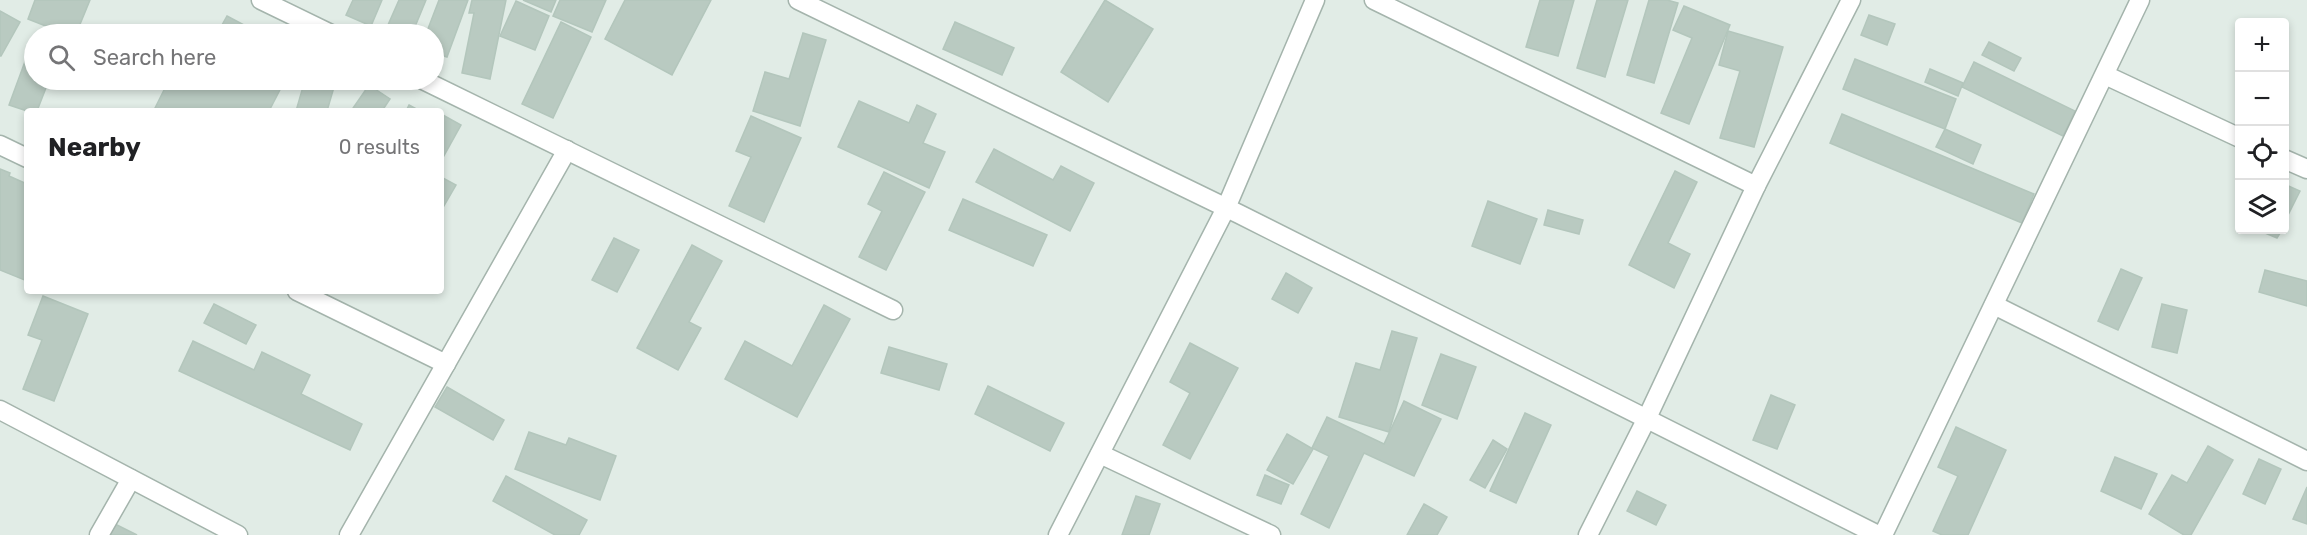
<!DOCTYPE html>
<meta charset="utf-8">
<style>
:root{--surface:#fff;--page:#f2f2f2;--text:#202124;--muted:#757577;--line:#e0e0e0}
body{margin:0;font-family:Rubik,sans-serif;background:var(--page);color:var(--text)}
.controls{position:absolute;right:18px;top:18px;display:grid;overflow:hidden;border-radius:6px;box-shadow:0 3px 9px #0003}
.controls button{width:54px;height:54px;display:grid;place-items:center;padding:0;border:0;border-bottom:2px solid var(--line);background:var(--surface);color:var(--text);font:30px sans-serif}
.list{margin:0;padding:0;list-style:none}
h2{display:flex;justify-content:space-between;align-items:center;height:78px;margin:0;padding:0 24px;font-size:26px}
h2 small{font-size:20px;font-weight:400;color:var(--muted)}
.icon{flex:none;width:33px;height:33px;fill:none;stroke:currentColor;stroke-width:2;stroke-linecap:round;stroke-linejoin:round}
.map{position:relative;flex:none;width:2307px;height:535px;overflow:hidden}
.search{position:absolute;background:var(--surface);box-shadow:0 3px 9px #0003;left:24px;top:24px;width:420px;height:66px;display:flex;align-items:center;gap:15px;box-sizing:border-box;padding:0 21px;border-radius:33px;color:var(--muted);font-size:22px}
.panel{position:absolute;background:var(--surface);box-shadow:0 3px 9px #0003;left:24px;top:108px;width:420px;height:186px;border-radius:6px}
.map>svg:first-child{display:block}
.building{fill:#b9cac1;stroke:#b3c6bc;stroke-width:1.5}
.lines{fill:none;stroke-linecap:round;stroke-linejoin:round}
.minor-casing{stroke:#a4b4ac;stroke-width:21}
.minor{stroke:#fff;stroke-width:18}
</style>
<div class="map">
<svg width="2307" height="535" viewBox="0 0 2307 535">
<rect width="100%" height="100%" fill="#e1ece6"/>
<!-- building -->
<g class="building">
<path d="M35,0H90L76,34H66L28,19Z"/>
<path d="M353,0H382L371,26L346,15Z"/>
<path d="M399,0H426L412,34H384Z"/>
<path d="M439,0H468L447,57L434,53V34H426Z"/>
<path d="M472,0H506L490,79L462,73L474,13H469Z"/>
<path d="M523,0H556L551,12Z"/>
<path d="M560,0H606L592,32L553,16Z"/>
<path d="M625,0H711L672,75L605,39Z"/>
<path d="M1105,0L1153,29L1108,102L1061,72Z"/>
<path d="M1540,0H1574L1558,56L1526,47Z"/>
<path d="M1597,0H1628L1605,77L1577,68Z"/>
<path d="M1649,0H1667L1678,3L1654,83L1627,75Z"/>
<path d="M516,1L549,16L535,50L500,36Z"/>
<path d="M1684,6L1730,25L1689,124L1661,113L1692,38L1673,30Z"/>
<path d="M0,11L20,22L1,56H0Z"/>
<path d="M1869,15L1895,24L1887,45L1861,35Z"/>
<path d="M227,16L261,34H217Z"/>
<path d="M561,22L591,37L553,118L522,104Z"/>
<path d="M955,22L1014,48L1002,75L943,49Z"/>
<path d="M1728,31L1783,47L1754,147L1720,138L1740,71L1719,65Z"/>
<path d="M803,33L826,40L800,126L753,111L765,72L789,79Z"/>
<path d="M34,37V80H49L37,111H27L9,105Z"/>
<path d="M1989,42L2021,58L2014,71L1982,55Z"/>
<path d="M1855,59L1956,99L1945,129L1843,89Z"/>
<path d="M1974,62L2075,111L2063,136L1962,87Z"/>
<path d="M1930,69L1963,83L1958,96L1925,82Z"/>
<path d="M169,80H285L269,111H157L154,110Z"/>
<path d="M305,80L334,87L327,111H296Z"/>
<path d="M369,85L390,99L382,111H351Z"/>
<path d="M859,101L909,123L917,105L936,114L923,143L945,152L929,188L838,147Z"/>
<path d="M409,105L420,111H406Z"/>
<path d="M441,114L461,125L441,161Z"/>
<path d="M1842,114L2034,194L2022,223L1830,143Z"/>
<path d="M751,116L801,138L764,222L729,206L751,157L736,151Z"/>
<path d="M1945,129L1981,145L1973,164L1936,147Z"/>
<path d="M994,149L1053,180L1061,166L1094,183L1070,231L976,182Z"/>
<path d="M0,169L10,173L9,176L27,184V281L0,270Z"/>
<path d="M1675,171L1697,182L1668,243L1690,254L1674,288L1629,265Z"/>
<path d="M884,172L925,192L886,270L859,257L882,211L868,204Z"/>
<path d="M441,177L456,185L441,211Z"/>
<path d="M2284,184L2300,191L2284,223Z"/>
<path d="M963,199L1047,235L1033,266L949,230Z"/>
<path d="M1488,201L1537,219L1520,264L1472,246Z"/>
<path d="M1548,210L1583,220L1579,234L1544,225Z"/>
<path d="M2258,230H2282L2277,238Z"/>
<path d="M614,238L639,250L617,292L592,280Z"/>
<path d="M692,245L722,261L689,322L701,328L678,370L637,348Z"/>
<path d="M2121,269L2142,278L2118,330L2098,321Z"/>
<path d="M2265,270L2307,281V306L2259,292Z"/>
<path d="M1286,273L1312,288L1298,313L1272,299Z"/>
<path d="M43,296L88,314L54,401L23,389L42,340L28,335Z"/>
<path d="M214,304L256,325L246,344L204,323Z"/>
<path d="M2162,304L2187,310L2177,353L2152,347Z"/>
<path d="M824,305L850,319L797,417L725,379L745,341L792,366Z"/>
<path d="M1392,331L1417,338L1389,432L1339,417L1356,363L1380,370Z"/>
<path d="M193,341L254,370L262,352L310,375L301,394L362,424L350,450L179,371Z"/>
<path d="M1190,343L1238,368L1190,459L1163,445L1190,393L1170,382Z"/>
<path d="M889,347L947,364L939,390L881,373Z"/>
<path d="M1441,354L1476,367L1457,419L1422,405Z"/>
<path d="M988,386L1064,423L1050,451L975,414Z"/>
<path d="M447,387L504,420L493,440L435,407Z"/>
<path d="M1771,395L1795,405L1777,449L1753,440Z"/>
<path d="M1404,401L1441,419L1414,476L1364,453L1329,528L1301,514L1329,456L1312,448L1327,417L1384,444Z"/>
<path d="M1525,413L1551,425L1516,503L1490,491Z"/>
<path d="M1956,427L2006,450L1968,535H1942L1933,531L1958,476L1938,467Z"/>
<path d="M529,432L566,445L569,438L616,456L600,500L515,469Z"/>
<path d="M1287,434L1313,449L1293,484L1267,470Z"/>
<path d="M1493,440L1507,449L1485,488L1470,480Z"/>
<path d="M2208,446L2233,460L2191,535H2184L2149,514L2172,475L2187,483Z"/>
<path d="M2115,457L2157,474L2141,509L2101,491Z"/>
<path d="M2259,459L2281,469L2265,504L2243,494Z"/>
<path d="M1265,475L1289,485L1281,504L1257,495Z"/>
<path d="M506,476L587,520L579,535H555L493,501Z"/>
<path d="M2307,487V524L2293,519Z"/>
<path d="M1637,491L1666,505L1656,525L1627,511Z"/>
<path d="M1136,496L1160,504L1149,535H1122Z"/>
<path d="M1424,504L1447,517L1437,535H1407Z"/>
<path d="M103,518L137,535H95Z"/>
</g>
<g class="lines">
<defs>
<g id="minor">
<path d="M261,0L331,34"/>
<path d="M798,0L1239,214L1878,535"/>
<path d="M1374,0L1756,186"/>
<path d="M2105,75L2240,138"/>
<path d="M423,80L893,310"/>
<path d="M0,145L27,158"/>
<path d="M2284,159L2307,169"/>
<path d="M297,291L446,364"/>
<path d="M1994,305L2307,461"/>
<path d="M0,410L238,535"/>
<path d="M1100,454L1271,535"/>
<path d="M99,535L131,479"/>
<path d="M349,535L567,150"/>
<path d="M1058,535L1226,208L1315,0"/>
<path d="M1588,535L1646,420L1756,186L1851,0"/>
<path d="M1883,535L2140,0"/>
</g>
</defs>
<!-- minor casing -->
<use href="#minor" class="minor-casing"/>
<!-- minor -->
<use href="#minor" class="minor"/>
</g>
</svg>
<div class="controls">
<button>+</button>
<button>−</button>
<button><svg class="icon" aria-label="locate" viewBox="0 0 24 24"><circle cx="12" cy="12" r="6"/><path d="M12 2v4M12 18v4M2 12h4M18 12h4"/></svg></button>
<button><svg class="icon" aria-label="layers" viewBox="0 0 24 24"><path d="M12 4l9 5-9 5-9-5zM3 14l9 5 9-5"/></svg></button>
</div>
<div class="search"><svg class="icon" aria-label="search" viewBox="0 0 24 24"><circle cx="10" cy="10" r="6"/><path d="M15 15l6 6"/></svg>Search here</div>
<section class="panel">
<h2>Nearby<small>0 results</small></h2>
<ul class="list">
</ul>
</section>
</div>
